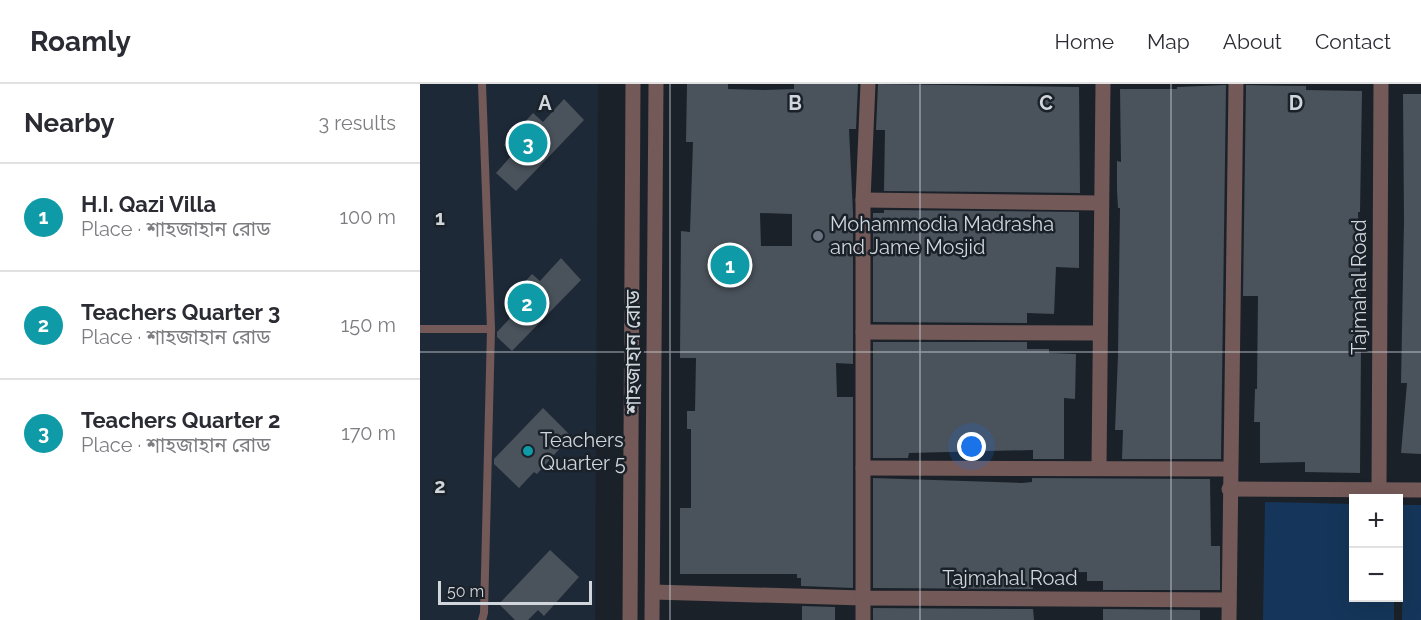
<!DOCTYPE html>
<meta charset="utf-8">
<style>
:root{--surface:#fff;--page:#f7f7f7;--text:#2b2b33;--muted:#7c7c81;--line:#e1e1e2;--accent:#4e7644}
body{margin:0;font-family:Raleway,"Noto Sans Bengali",sans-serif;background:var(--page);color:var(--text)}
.controls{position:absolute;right:18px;bottom:18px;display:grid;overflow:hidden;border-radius:0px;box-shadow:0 6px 24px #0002}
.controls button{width:54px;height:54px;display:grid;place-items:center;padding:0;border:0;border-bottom:2px solid var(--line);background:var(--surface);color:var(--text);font:30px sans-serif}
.scale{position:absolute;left:18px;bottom:15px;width:154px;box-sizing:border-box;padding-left:6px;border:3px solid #d1d6dc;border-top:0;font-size:16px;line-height:21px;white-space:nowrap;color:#d1d6dc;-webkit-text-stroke:4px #1a2129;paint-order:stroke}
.you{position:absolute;left:552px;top:363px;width:21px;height:21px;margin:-15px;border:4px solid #fff;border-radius:50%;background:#1a73e8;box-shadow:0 0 0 9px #1a73e833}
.badge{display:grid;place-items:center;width:39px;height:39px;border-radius:50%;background:var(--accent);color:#fff;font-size:20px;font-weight:700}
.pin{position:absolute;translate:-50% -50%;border:3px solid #fff;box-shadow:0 2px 6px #0006}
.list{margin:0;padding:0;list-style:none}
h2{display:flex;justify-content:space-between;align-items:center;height:78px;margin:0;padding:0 24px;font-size:26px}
h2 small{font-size:20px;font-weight:400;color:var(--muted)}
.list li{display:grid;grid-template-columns:39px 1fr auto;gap:18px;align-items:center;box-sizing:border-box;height:108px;padding:0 24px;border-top:2px solid var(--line)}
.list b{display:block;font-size:22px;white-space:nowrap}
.list p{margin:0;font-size:20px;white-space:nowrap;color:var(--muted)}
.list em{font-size:20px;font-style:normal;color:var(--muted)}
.map{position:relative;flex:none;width:1001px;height:536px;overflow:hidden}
header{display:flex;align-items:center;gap:36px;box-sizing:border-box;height:84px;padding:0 30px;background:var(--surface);border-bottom:2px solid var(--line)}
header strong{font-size:28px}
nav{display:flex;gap:33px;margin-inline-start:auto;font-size:21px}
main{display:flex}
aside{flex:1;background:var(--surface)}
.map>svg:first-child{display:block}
.built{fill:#1e2937}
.green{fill:#15365a}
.building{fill:#4a525b;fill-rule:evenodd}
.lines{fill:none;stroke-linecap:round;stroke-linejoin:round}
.service{stroke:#735958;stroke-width:8}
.minor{stroke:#735958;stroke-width:15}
.tertiary{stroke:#735958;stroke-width:15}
.grid{fill:none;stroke:#d1d6dc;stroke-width:1.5;stroke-opacity:0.55}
.worship-dot{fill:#6b7280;stroke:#1a2129;stroke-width:2}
.culture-dot{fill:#0f9aa8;stroke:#1a2129;stroke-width:2}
.labels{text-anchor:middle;stroke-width:5;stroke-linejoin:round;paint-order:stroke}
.poi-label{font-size:20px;fill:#d1d6dc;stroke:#1a2129;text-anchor:start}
.street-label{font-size:20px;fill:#d1d6dc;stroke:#1a2129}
.grid-label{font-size:20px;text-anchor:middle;font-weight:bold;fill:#d1d6dc;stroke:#1a2129;stroke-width:5;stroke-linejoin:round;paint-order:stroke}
</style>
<header>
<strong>Roamly</strong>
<nav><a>Home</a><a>Map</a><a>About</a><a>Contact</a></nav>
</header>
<main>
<aside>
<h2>Nearby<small>3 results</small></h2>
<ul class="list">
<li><span class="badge" style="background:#0f9aa8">1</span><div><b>H.I. Qazi Villa</b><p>Place · শাহজাহান রোড</p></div><em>100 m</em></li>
<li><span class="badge" style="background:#0f9aa8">2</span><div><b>Teachers Quarter 3</b><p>Place · শাহজাহান রোড</p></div><em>150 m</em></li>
<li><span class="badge" style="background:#0f9aa8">3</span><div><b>Teachers Quarter 2</b><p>Place · শাহজাহান রোড</p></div><em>170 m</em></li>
</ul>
</aside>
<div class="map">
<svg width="1001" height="536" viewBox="0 0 1001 536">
<rect width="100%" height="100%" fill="#1a2129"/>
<!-- built -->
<path class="built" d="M0,0H178L175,536H0Z"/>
<!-- green -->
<g class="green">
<path d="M845,418L933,420L934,514H974V536H843Z"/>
<path d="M983,421H1001V536H982Z"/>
</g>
<!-- building -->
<g class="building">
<path d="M267,0H308V5L344,6L374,5V0H438L436,45H429L433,129V280L416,279L417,313H433V504L381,502V494H377V490H260V424H271V345H267V327H275L276,274H260L261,147L270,148L273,58H266ZM340,129L372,130V162H341Z"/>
<path d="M458,0L659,3L660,109L464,107L465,46H456Z"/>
<path d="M806,1L801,375H702L703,346H695L698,271L700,124H698L697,106V77L701,78L700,5H757V3Z"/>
<path d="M826,1L886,2V6L942,7L940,128H938L941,215H938L937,262H941L940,389L885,388V378L840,379V338H834L835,305H837L838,212H823Z"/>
<path d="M983,10H1001V370L981,369L987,299H981L984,137Z"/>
<path d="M144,15L164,36L96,107L76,89L93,70L84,61L113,29L123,38Z"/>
<path d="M464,126L659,128V184L636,183L634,230L607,229V239L453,238V129H464Z"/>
<path d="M141,174L161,196L92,267L77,253V248L94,230L84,221L112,190L120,197Z"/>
<path d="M453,258H607V265H629V269L656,270L655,315L644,314V375H613V366L489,369L488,374H453Z"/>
<path d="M123,324L151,352L117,390L114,388L99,404L74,380V375Z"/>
<path d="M453,394L602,399L612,398V394L790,395L791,462H800V506H683V497H667V488L612,489L613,505L453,504Z"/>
<path d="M130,466L159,493L124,532L118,526L108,536H95L79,520Z"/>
<path d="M382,522L415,523V536H382Z"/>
<path d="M453,524L613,525L614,536H453Z"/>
<path d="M683,525L780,526V536H683Z"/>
</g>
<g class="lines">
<!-- service -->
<g class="service">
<path d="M0,245H71"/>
<path d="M62,536L64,529L71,245L62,0"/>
</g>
<!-- minor -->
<g class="minor">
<path d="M443,116L680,119"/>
<path d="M443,248L680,249"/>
<path d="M679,383L683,0"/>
<path d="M443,384L809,385"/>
<path d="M809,405L1001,406"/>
<path d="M959,406L961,0"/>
<path d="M233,508L443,514L809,516"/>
<path d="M443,536V116L448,0"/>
<path d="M809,536L816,0"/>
</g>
<!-- tertiary -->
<g class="tertiary">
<path d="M210,536L213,0"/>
<path d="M232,536L236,0"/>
</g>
</g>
<!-- grid -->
<path class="grid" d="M250,0V536M500,0V536M751,0V536M0,268H1001"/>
<!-- markers -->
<circle class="worship-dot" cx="398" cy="152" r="6"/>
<circle class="culture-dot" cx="108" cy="367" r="6"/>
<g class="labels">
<!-- poi labels -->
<g class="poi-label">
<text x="410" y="147">Mohammodia Madrasha<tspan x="410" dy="23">and Jame Mosjid</tspan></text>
<text x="120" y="363">Teachers<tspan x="120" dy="23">Quarter 5</tspan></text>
</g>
<!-- street labels -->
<g class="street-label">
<text transform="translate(939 203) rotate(-90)" y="7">Tajmahal Road</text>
<text transform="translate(213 268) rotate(-90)" y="7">শাহজাহান রোড</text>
<text x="590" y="501">Tajmahal Road</text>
</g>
</g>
<g class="grid-label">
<text x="125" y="26">A</text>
<text x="375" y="26">B</text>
<text x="626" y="26">C</text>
<text x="876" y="26">D</text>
<text x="20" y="141">1</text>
<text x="20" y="409">2</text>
</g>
</svg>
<div class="controls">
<button>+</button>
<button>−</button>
</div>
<div class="scale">50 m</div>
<div class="you"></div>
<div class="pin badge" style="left:310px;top:181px;background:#0f9aa8">1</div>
<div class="pin badge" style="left:107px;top:219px;background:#0f9aa8">2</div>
<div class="pin badge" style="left:108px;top:59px;background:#0f9aa8">3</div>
</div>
</main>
